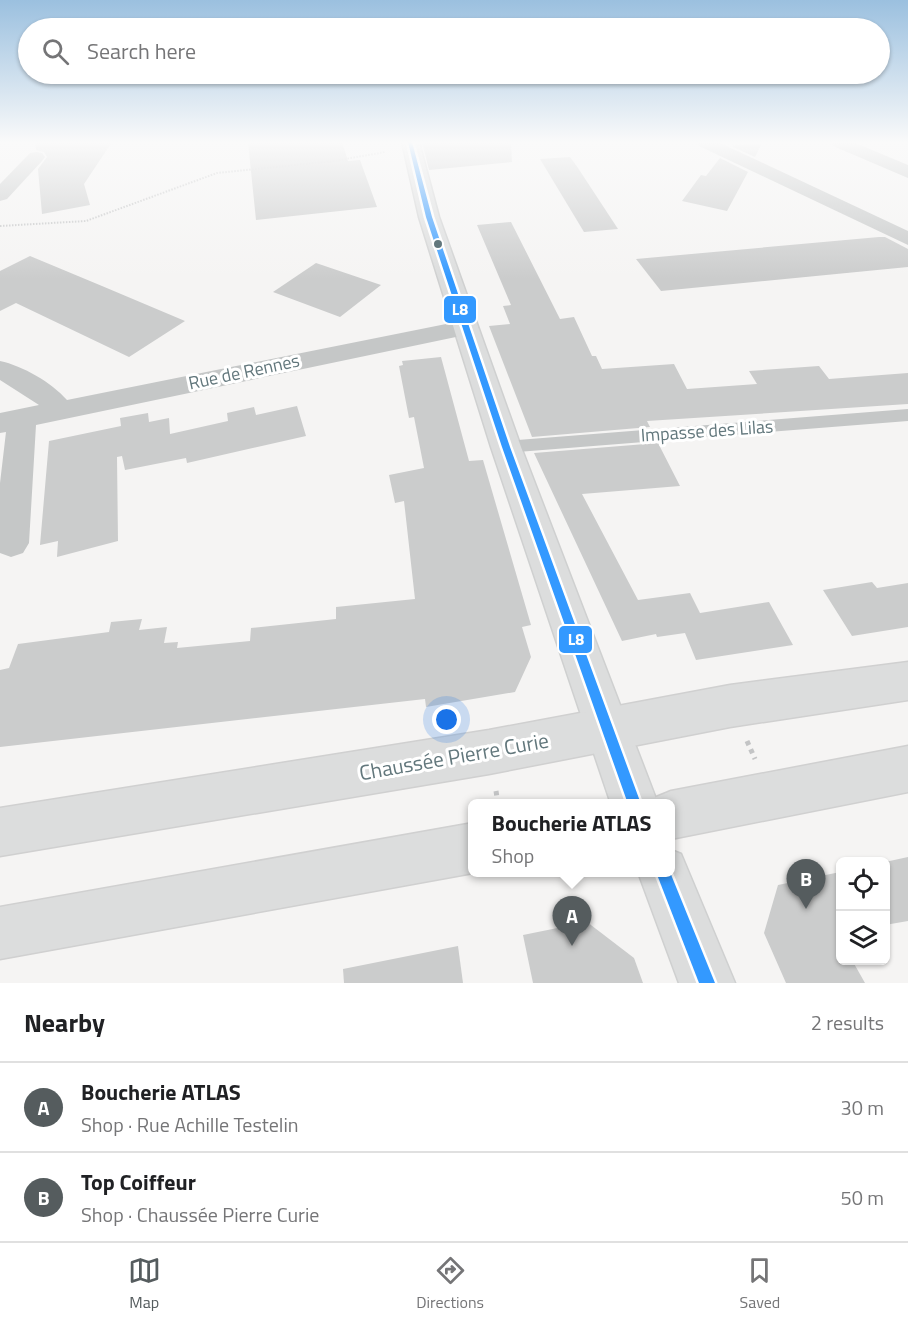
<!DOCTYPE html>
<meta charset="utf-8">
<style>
:root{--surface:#fff;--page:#f6f6f6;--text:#202124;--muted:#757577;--line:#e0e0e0;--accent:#555c5e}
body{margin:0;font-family:"Titillium Web",sans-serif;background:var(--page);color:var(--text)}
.controls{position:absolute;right:18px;bottom:18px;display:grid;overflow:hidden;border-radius:9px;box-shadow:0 2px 4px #0004}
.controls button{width:54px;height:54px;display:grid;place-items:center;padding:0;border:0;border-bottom:2px solid var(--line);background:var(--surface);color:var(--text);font:30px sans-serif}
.you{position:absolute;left:447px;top:720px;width:21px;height:21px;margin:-15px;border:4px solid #fff;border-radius:50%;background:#1a73e8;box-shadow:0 0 0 9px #1a73e833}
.badge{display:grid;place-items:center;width:39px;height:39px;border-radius:50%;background:var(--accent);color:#fff;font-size:20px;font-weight:700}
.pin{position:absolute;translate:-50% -50px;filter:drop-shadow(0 2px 3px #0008)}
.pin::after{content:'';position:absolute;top:32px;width:21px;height:18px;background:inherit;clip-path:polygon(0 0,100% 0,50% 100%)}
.popup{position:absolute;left:468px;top:799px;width:207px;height:78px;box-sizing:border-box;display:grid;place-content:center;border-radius:9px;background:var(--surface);filter:drop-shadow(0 2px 4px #0005);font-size:20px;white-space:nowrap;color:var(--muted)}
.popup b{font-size:22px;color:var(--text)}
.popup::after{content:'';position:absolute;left:50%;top:100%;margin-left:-12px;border:12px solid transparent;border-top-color:var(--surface)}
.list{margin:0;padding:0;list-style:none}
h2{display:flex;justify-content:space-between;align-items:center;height:78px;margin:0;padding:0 24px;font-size:26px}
h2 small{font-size:20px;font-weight:400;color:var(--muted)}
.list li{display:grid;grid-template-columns:39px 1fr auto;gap:18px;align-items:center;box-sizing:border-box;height:90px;padding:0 24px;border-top:2px solid var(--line)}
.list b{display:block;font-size:22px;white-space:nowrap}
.list p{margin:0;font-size:20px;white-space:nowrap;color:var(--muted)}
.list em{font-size:20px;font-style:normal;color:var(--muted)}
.icon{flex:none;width:33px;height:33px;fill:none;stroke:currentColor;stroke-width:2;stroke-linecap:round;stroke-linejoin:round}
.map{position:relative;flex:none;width:908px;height:983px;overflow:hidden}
.search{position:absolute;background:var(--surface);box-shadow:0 2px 4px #0004;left:18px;right:18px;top:18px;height:66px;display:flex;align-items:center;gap:15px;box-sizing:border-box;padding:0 21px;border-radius:33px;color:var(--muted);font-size:22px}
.sheet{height:258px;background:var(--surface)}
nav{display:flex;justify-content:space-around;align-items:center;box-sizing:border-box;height:84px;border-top:2px solid var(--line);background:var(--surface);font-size:16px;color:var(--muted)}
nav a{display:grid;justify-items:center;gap:3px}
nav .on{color:var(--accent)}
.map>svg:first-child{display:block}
.building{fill:#cbcccc}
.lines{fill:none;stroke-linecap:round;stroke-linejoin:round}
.secondary-casing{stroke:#cfd0d0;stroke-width:3}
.primary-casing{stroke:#d0d0d0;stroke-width:3}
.path-far1{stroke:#c3c4c5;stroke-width:2;stroke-dasharray:1.5 1.5;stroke-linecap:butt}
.path{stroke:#c3c4c5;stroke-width:5;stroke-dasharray:4.5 4.5;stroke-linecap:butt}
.lane{fill:#c5c7c7;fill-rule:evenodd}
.street{fill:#c5c7c7;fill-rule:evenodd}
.secondary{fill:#dcdddd;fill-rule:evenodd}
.primary{fill:#dcdddd;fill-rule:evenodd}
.bus-1-casing{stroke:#fff;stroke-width:5}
.bus-1{fill:#39f;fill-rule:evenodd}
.bus-dot{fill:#62777c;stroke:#fff;stroke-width:2}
.labels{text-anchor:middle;stroke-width:6;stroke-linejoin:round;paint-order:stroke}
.street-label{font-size:18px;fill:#62777c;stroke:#fff}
.near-street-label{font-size:21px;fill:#62777c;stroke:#fff}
.line-badge{stroke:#fff;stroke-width:2}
.badge-label{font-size:16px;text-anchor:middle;font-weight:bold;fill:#fff}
</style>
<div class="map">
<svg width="908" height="983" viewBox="0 0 908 983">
<rect width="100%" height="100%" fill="#f5f4f3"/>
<!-- building -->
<g class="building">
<path d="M35,142H112L84,184L90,205L42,214L38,169L47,157L44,152L36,150Z"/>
<path d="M248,142H342L348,161L360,160L377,207L256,220Z"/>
<path d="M422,142H511L512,162L429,170Z"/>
<path d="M762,143L755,157L731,146Z"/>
<path d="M570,157L578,168L618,229L584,232L540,159Z"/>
<path d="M720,158L748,172L727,211L682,201L701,175L706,176Z"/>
<path d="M511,222L560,319L574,317L592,356H596L602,369L674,364L687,389L757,384L749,371L819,366L829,379L908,373V404L647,421L650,427L532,437L489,326L510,324L503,306L511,305L477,225Z"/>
<path d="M879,237H885L908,249V267L661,291L636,259Z"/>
<path d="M30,256L102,286L185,321L129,357L16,303L0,311V271Z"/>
<path d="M316,263L381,285L340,317L273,292Z"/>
<path d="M441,357L469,461L483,460L531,625L522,627L531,657L515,692L426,707L425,699L0,747V670L9,668L18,644L109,632L111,622L142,619L139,630L167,627L164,643L178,642L177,648L250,641L251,628L336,619V607L415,599L404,501L395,503L389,475L424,468L414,417L409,418L399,366L403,365L402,361Z"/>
<path d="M297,406L306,436L187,463L186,458L125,470L122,456L117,457L118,541L57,557L58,541L40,545L49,441L121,426L120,418L148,413L149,422L169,418L170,434L228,421L227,413L254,407L256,415Z"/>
<path d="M658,443L680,486L582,494L638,600L690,593L700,613L769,602L793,645L696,660L685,633L657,637L656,634L622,641L534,453Z"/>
<path d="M872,582L877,588L908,583V627L852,636L823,590Z"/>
<path d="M908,857V921L885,925V862Z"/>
<path d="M840,872V935H838L840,940V960H852L865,983H786L764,933L778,885Z"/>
<path d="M587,922L634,958L643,983H533L523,935Z"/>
<path d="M458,946L463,983H344L343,969Z"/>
</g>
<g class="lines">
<defs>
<g id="secondary">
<path d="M402,142H419L439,217L521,447L658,804H611L491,447L419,217Z"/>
<path d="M671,850L681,854L735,983H679L638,872H671Z"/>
</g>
<g id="primary">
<path d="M908,662V700L730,727L489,774L0,856V808L489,730L730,685Z"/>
<path d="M908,746V792L671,839V804H652L654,798L671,791Z"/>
<path d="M473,823V873L0,959V907Z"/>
</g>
</defs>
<!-- secondary casing -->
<use href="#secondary" class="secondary-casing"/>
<!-- primary casing -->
<use href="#primary" class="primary-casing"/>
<!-- path-far1 -->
<path class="path-far1" d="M0,226L86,221L217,173L334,161L385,152"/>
<!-- path -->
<g class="path">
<path d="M747,741L755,759"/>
<path d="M496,791L498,804"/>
</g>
<!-- lane -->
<path class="lane" d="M908,409V421L506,453L500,452L497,447L500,442L506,441Z"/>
<!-- street -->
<g class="street">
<path d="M696,142H718L908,231V245L699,146Z"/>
<path d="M831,142H853L908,165V178L833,146Z"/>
<path d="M36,152L42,153L45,157L42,161L7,199L0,201V184L30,153Z"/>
<path d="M466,320L475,323L479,328L475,333L36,425L29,543L23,553L11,557L0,553V483L6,432L0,433V413L39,405L0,380V361C23,366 51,382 67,400Z"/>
</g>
<!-- secondary -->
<use href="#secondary" class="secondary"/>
<!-- primary -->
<use href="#primary" class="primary"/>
<defs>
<g id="bus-1">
<path d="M408,142H412L432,217L510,447L641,804H628L502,447L426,217Z"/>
<path d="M656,872H670L715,983H699Z"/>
</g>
</defs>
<!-- bus-1 casing -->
<use href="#bus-1" class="bus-1-casing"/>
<!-- bus-1 -->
<use href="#bus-1" class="bus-1"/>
</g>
<!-- sky -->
<linearGradient id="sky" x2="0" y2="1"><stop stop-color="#9bc0df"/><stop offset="0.51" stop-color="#fafafa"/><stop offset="1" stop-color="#fafafa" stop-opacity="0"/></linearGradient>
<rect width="908" height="279" fill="url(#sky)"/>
<!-- markers -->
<circle class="bus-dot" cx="438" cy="244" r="5"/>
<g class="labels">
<!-- street labels -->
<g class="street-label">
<text transform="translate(244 372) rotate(-12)" y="6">Rue de Rennes</text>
<text transform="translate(707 431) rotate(-4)" y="6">Impasse des Lilas</text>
</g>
<!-- near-street labels -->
<g class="near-street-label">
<text transform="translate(454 757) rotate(-10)" y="7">Chaussée Pierre Curie</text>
</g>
</g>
<g class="line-badge">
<rect x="443" y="295" width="34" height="29" rx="6" fill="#39f"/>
<rect x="558" y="625" width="35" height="29" rx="6" fill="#39f"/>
</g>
<g class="badge-label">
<text x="460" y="315">L8</text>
<text x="576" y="645">L8</text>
</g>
</svg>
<div class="controls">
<button><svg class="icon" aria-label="locate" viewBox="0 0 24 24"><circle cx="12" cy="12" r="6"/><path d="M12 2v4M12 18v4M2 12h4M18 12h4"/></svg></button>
<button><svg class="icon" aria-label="layers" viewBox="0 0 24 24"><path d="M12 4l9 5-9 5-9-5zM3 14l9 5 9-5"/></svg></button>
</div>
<div class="you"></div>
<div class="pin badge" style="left:572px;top:946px">A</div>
<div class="popup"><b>Boucherie ATLAS</b>Shop</div>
<div class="pin badge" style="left:806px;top:909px">B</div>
<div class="search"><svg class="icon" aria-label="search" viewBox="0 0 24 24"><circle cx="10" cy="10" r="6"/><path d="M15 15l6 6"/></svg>Search here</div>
</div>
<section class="sheet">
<h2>Nearby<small>2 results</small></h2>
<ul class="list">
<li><span class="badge">A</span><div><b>Boucherie ATLAS</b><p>Shop · Rue Achille Testelin</p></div><em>30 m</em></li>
<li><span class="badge">B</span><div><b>Top Coiffeur</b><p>Shop · Chaussée Pierre Curie</p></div><em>50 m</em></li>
</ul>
</section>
<nav>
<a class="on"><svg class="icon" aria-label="map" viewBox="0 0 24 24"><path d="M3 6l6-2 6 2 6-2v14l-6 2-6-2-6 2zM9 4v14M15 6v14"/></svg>Map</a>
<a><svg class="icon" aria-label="directions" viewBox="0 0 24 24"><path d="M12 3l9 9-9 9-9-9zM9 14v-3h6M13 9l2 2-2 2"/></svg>Directions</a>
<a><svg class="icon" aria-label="saved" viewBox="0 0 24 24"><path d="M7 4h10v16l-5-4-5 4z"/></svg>Saved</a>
</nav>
